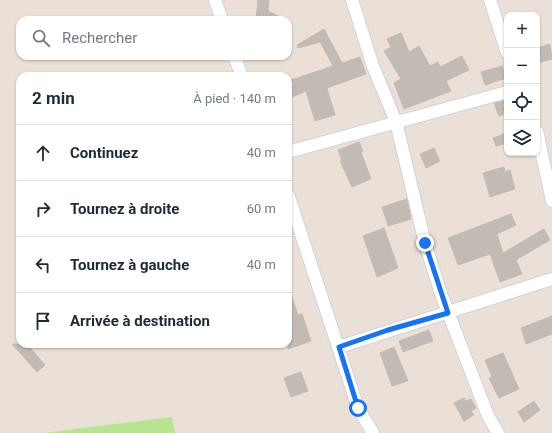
<!DOCTYPE html>
<html lang="fr">
<meta charset="utf-8">
<style>
:root{--surface:#fff;--page:#f2f2f3;--text:#1f2937;--muted:#747a83;--line:#e0e1e3}
body{margin:0;font-family:Roboto,sans-serif;background:var(--page);color:var(--text)}
.controls{position:absolute;right:12px;top:12px;display:grid;overflow:hidden;border-radius:8px;box-shadow:0 1px 3px #0004}
.controls button{width:36px;height:36px;display:grid;place-items:center;padding:0;border:0;border-bottom:1px solid var(--line);background:var(--surface);color:var(--text);font:20px sans-serif}
.stop{position:absolute;width:12px;height:12px;margin:-9px;border:3px solid #1a73e8;border-radius:50%;background:#fff}
.stop.end{background:#1a73e8;border-color:#fff;box-shadow:0 1px 4px #0008}
.list{margin:0;padding:0;list-style:none}
h2{display:flex;justify-content:space-between;align-items:center;height:52px;margin:0;padding:0 16px;font-size:17px}
h2 small{font-size:13px;font-weight:400;color:var(--muted)}
.list li{display:grid;grid-template-columns:26px 1fr auto;gap:12px;align-items:center;box-sizing:border-box;height:56px;padding:0 16px;border-top:1px solid var(--line)}
.list b{display:block;font-size:15px;white-space:nowrap}
.list em{font-size:13px;font-style:normal;color:var(--muted)}
.icon{flex:none;width:22px;height:22px;fill:none;stroke:currentColor;stroke-width:2;stroke-linecap:round;stroke-linejoin:round}
.map{position:relative;flex:none;width:552px;height:433px;overflow:hidden}
.search{position:absolute;background:var(--surface);box-shadow:0 1px 3px #0004;left:16px;top:16px;width:276px;height:44px;display:flex;align-items:center;gap:10px;box-sizing:border-box;padding:0 14px;border-radius:12px;color:var(--muted);font-size:15px}
.panel{position:absolute;background:var(--surface);box-shadow:0 1px 3px #0004;left:16px;top:72px;width:276px;height:276px;border-radius:12px}
.map>svg:first-child{display:block}
.green{fill:#b7e491}
.building{fill:#c2bab5;stroke:#c6bcb2}
.lines{fill:none;stroke-linecap:round;stroke-linejoin:round}
.minor-casing{stroke:#cdd3e1;stroke-width:14}
.minor{stroke:#fff;stroke-width:12}
.route{stroke:#1a73e8;stroke-width:5}
</style>
<div class="map">
<svg width="552" height="433" viewBox="0 0 552 433">
<rect width="100%" height="100%" fill="#ebe0d7"/>
<!-- green -->
<path class="green" d="M172,417L175,433H43Z"/>
<!-- building -->
<g class="building">
<path d="M258,0H269L268,11L286,20H256Z"/>
<path d="M324,29L342,63L360,57L366,74L327,88L335,115L315,121L306,91L288,99V81L333,66L320,42L298,48L297,45Z"/>
<path d="M401,33L409,52L419,46L430,66L438,62L440,67L462,56L469,70L446,81L451,91L404,109L394,83L401,79L384,51L391,47L387,39Z"/>
<path d="M550,44L552,59L537,63V48Z"/>
<path d="M502,66L506,78L485,85L481,72Z"/>
<path d="M507,100V113L499,116L494,103Z"/>
<path d="M507,133V143L496,146L493,138Z"/>
<path d="M359,142L363,151L361,152L371,179L352,187L340,161H342L338,150Z"/>
<path d="M434,148L440,161L426,168L420,154Z"/>
<path d="M504,167L505,172L510,170L515,189L490,197L483,173Z"/>
<path d="M407,199L411,219L388,226L382,207Z"/>
<path d="M511,214L516,225L497,234L503,253L544,229L550,240L516,260L522,274L500,282L490,254L458,265L448,238Z"/>
<path d="M384,228L398,268L377,277L363,236Z"/>
<path d="M288,291H290L298,315L302,314L311,341L288,349Z"/>
<path d="M552,316V334L526,344L521,328Z"/>
<path d="M429,330L433,341L403,352L399,341Z"/>
<path d="M12,344H27L45,365L37,372Z"/>
<path d="M394,347L408,381L392,386L380,353Z"/>
<path d="M503,353L519,389L499,398L489,378L492,377L485,360Z"/>
<path d="M301,372L308,391L291,397L284,378Z"/>
<path d="M464,398L466,401L471,399L476,408L471,411L474,415L464,421L454,403Z"/>
<path d="M534,401L540,410L524,422L518,412Z"/>
</g>
<g class="lines">
<defs>
<g id="minor">
<path d="M215,0L222,20"/>
<path d="M352,0L373,66L396,122L425,243L441,294L488,416L498,433"/>
<path d="M490,0L507,53"/>
<path d="M234,56L242,76"/>
<path d="M537,131L552,201"/>
<path d="M288,152L507,92"/>
<path d="M288,194L358,408L373,433"/>
<path d="M339,347L552,279"/>
</g>
</defs>
<!-- minor casing -->
<use href="#minor" class="minor-casing"/>
<!-- minor -->
<use href="#minor" class="minor"/>
</g>
<g class="lines">
<!-- route -->
<path class="route" d="M358,408L339,347L388,330L448,313L425,243"/>
</g>
</svg>
<div class="controls">
<button>+</button>
<button>−</button>
<button><svg class="icon" aria-label="locate" viewBox="0 0 24 24"><circle cx="12" cy="12" r="6"/><path d="M12 2v4M12 18v4M2 12h4M18 12h4"/></svg></button>
<button><svg class="icon" aria-label="layers" viewBox="0 0 24 24"><path d="M12 4l9 5-9 5-9-5zM3 14l9 5 9-5"/></svg></button>
</div>
<div class="stop" style="left:358px;top:408px"></div>
<div class="stop end" style="left:425px;top:243px"></div>
<div class="search"><svg class="icon" aria-label="search" viewBox="0 0 24 24"><circle cx="10" cy="10" r="6"/><path d="M15 15l6 6"/></svg>Rechercher</div>
<section class="panel">
<h2>2 min<small>À pied · 140 m</small></h2>
<ul class="list">
<li><svg class="icon" aria-label="ahead" viewBox="0 0 24 24"><path d="M12 20V5M6 11l6-6 6 6"/></svg><div><b>Continuez</b></div><em>40 m</em></li>
<li><svg class="icon" aria-label="right" viewBox="0 0 24 24"><path d="M7 20v-9h11M14 6l5 5-5 5"/></svg><div><b>Tournez à droite</b></div><em>60 m</em></li>
<li><svg class="icon" aria-label="left" viewBox="0 0 24 24"><path d="M17 20v-9H6M10 6l-5 5 5 5"/></svg><div><b>Tournez à gauche</b></div><em>40 m</em></li>
<li><svg class="icon" aria-label="arrive" viewBox="0 0 24 24"><path d="M6 21V4h12l-3 4 3 4H6"/></svg><div><b>Arrivée à destination</b></div></li>
</ul>
</section>
</div>
